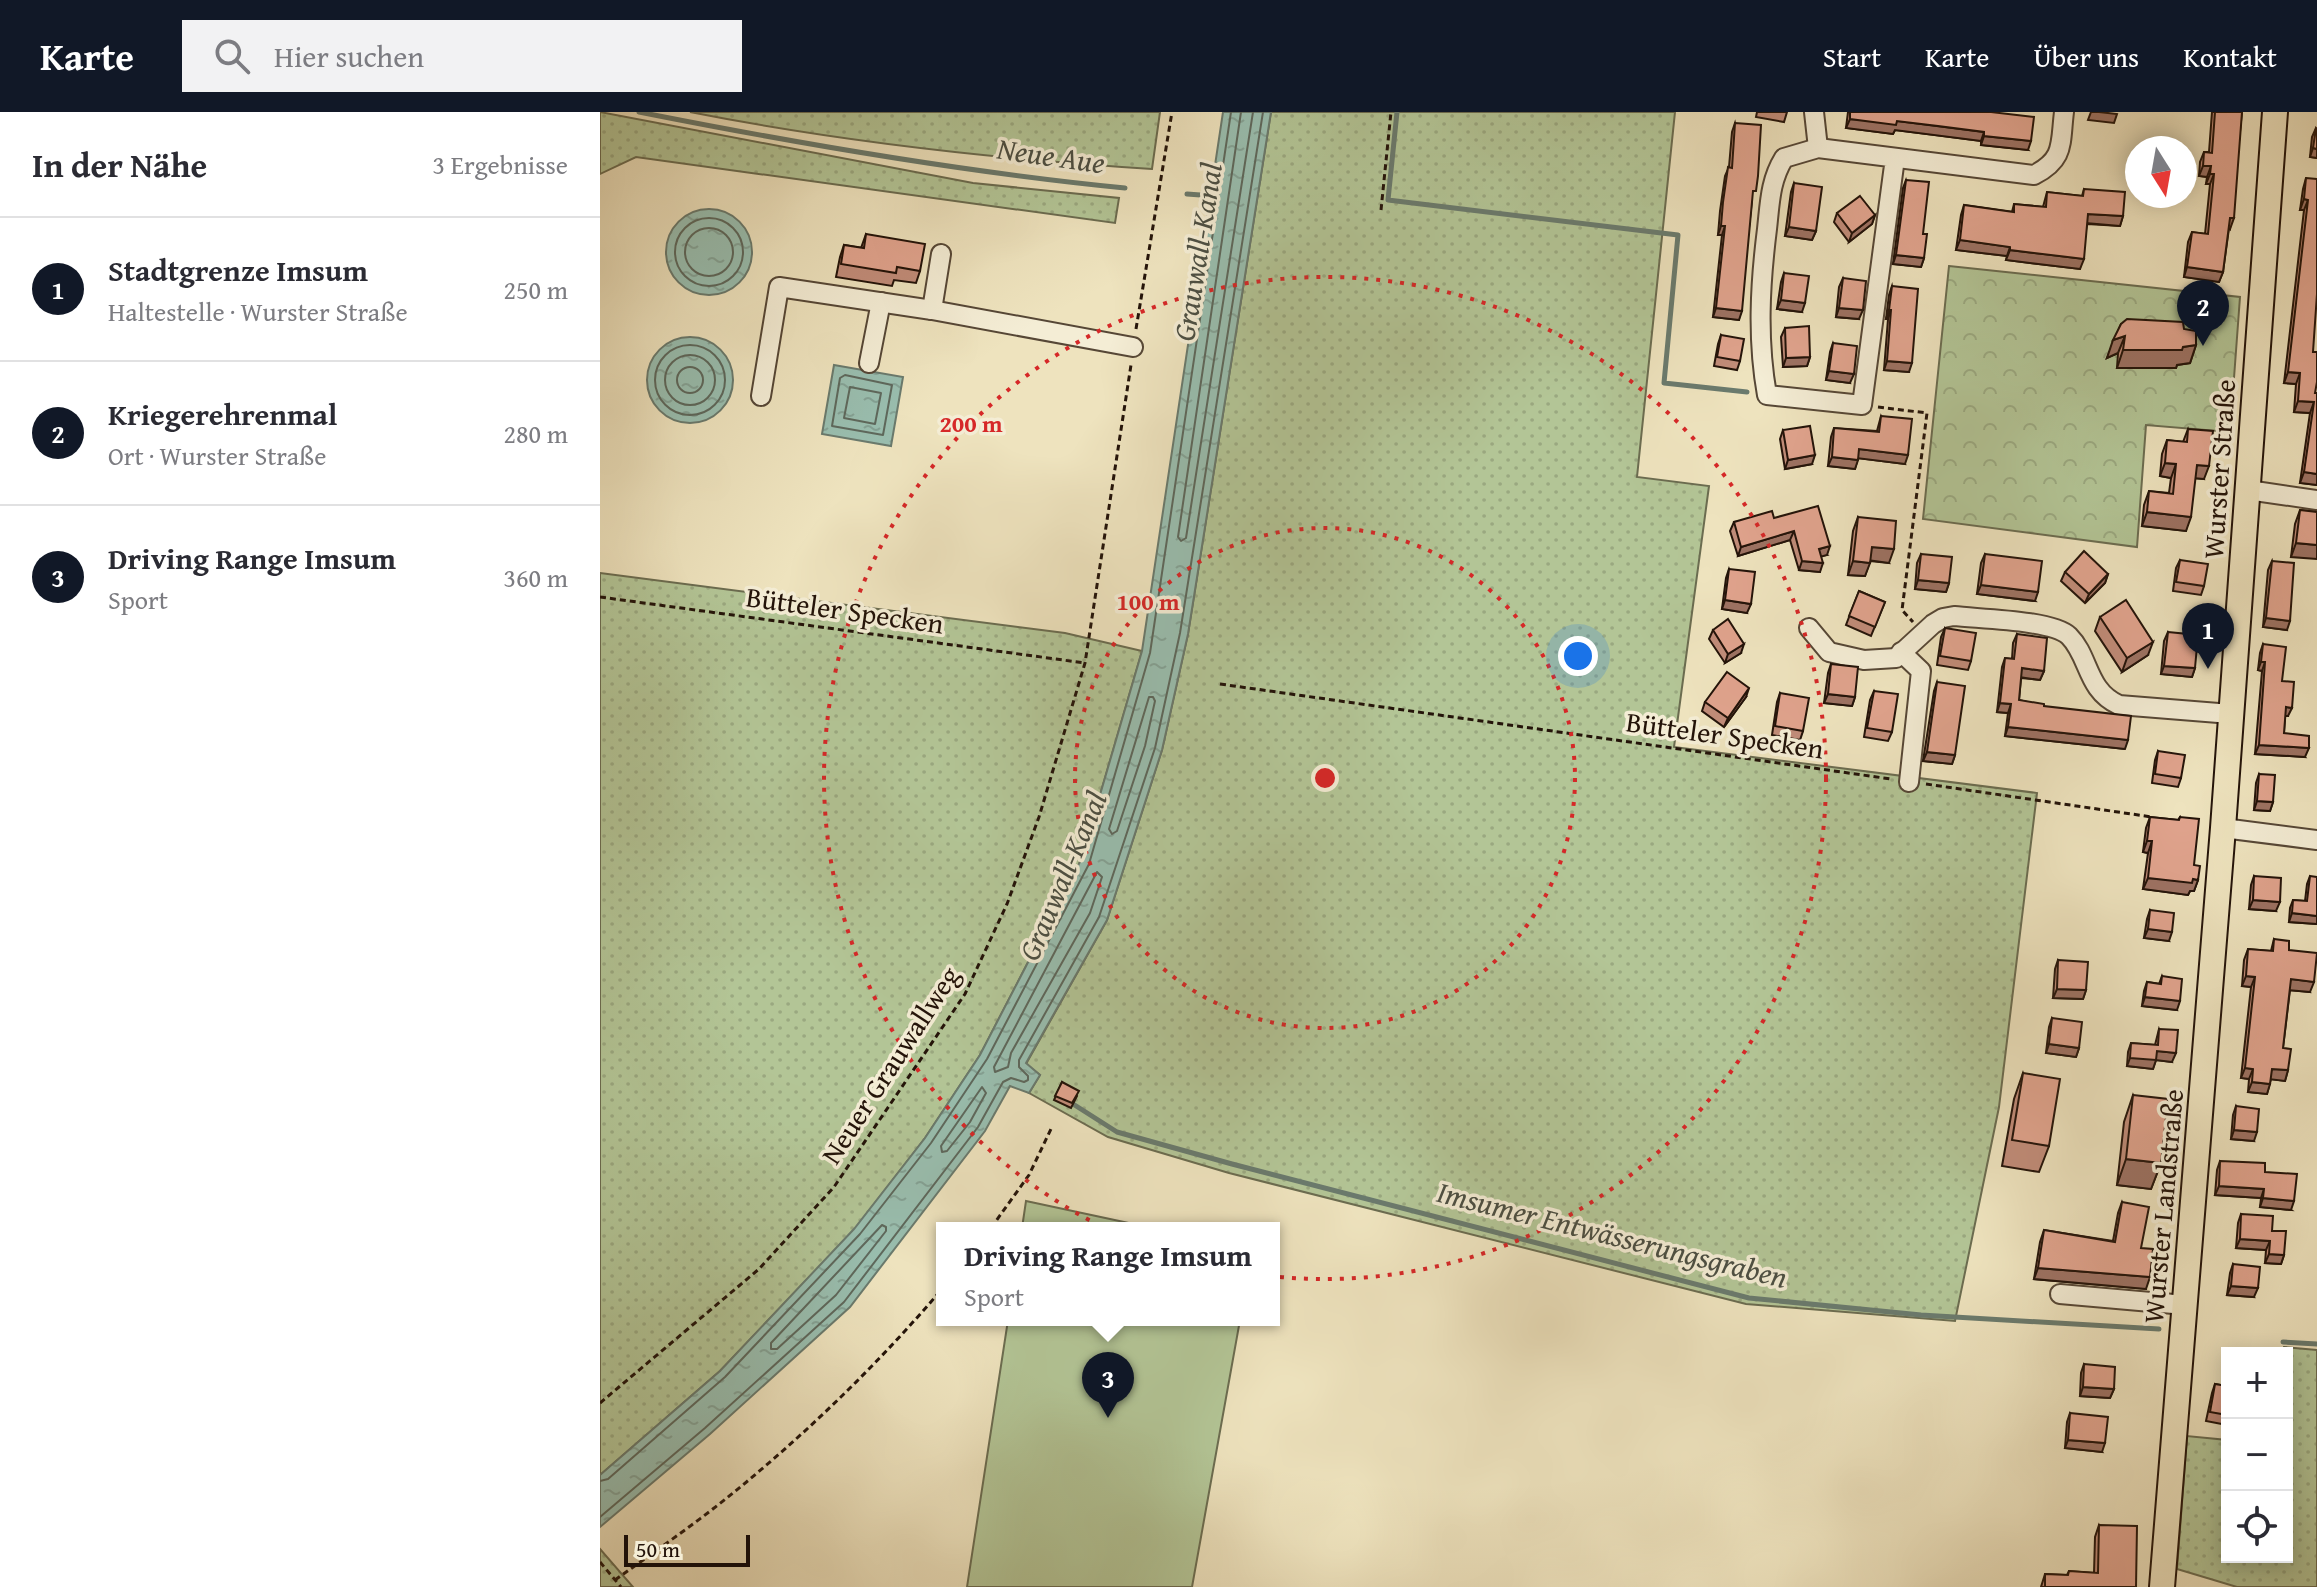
<!DOCTYPE html>
<html lang="de">
<meta charset="utf-8">
<style>
:root{--surface:#fff;--page:#f2f2f3;--text:#2b2b33;--muted:#7c7c81;--line:#e1e1e2;--accent:#111827}
body{margin:0;font-family:"Gentium Book Plus",serif;background:var(--page);color:var(--text)}
.controls{position:absolute;right:24px;bottom:24px;display:grid;overflow:hidden;border-radius:0px;box-shadow:0 4px 20px #0003}
.controls button{width:72px;height:72px;display:grid;place-items:center;padding:0;border:0;border-bottom:2px solid var(--line);background:var(--surface);color:var(--text);font:40px sans-serif}
.compass{position:absolute;left:1525px;top:24px;width:72px;height:72px;border-radius:50%;background:var(--surface);box-shadow:0 4px 20px #0003;rotate:169deg}
.scale{position:absolute;left:24px;bottom:20px;width:126px;box-sizing:border-box;padding-left:8px;border:4px solid #231309;border-top:0;font-size:22px;line-height:28px;white-space:nowrap;color:#231309;-webkit-text-stroke:6px #f4edd5;paint-order:stroke}
.you{position:absolute;left:978px;top:544px;width:28px;height:28px;margin:-20px;border:6px solid #fff;border-radius:50%;background:#1a73e8;box-shadow:0 0 0 12px #1a73e833}
.badge{display:grid;place-items:center;width:52px;height:52px;border-radius:50%;background:var(--accent);color:#fff;font-size:26px;font-weight:700}
.pin{position:absolute;translate:-50% -66px;filter:drop-shadow(0 2px 4px #0008)}
.pin::after{content:'';position:absolute;top:42px;width:28px;height:24px;background:inherit;clip-path:polygon(0 0,100% 0,50% 100%)}
.popup{position:absolute;left:336px;top:1110px;width:344px;height:104px;box-sizing:border-box;display:grid;place-content:center;border-radius:0px;background:var(--surface);filter:drop-shadow(0 2px 6px #0005);font-size:26px;white-space:nowrap;color:var(--muted)}
.popup b{font-size:30px;color:var(--text)}
.popup::after{content:'';position:absolute;left:50%;top:100%;margin-left:-16px;border:16px solid transparent;border-top-color:var(--surface)}
.list{margin:0;padding:0;list-style:none}
h2{display:flex;justify-content:space-between;align-items:center;height:104px;margin:0;padding:0 32px;font-size:34px}
h2 small{font-size:26px;font-weight:400;color:var(--muted)}
.list li{display:grid;grid-template-columns:52px 1fr auto;gap:24px;align-items:center;box-sizing:border-box;height:144px;padding:0 32px;border-top:2px solid var(--line)}
.list b{display:block;font-size:30px;white-space:nowrap}
.list p{margin:0;font-size:26px;white-space:nowrap;color:var(--muted)}
.list em{font-size:26px;font-style:normal;color:var(--muted)}
.icon{flex:none;width:44px;height:44px;fill:none;stroke:currentColor;stroke-width:2;stroke-linecap:round;stroke-linejoin:round}
.map{position:relative;flex:none;width:1717px;height:1475px;overflow:hidden}
header{display:flex;align-items:center;gap:48px;box-sizing:border-box;height:112px;padding:0 40px;background:var(--accent);color:#fff}
header strong{font-size:38px}
nav{display:flex;gap:44px;margin-inline-start:auto;font-size:28px}
.search{width:560px;height:72px;background:var(--page);display:flex;align-items:center;gap:20px;box-sizing:border-box;padding:0 28px;border-radius:0px;color:var(--muted);font-size:30px}
main{display:flex}
aside{flex:1;background:var(--surface)}
.map>svg:first-child{display:block}
.green{fill:url(#green-dots);stroke:#6b6c50;stroke-width:2}
.forest{fill:url(#forest-crowns);stroke:#6b6c50;stroke-width:2}
.pitch{fill:#b3c596;stroke:#6b6c50;stroke-width:2}
.water{fill:url(#water-ripples);stroke:#6a7a6d;stroke-width:2}
.lines{fill:none;stroke-linecap:round;stroke-linejoin:round}
.shore{stroke:#5e685c;stroke-width:2}
.stream{stroke:#6a7a6d;stroke-width:5}
.minor-casing{stroke:#564736;stroke-width:22}
.major-casing{stroke:#231309;stroke-width:28}
.path{stroke:#231309;stroke-width:3;stroke-dasharray:6 4;stroke-linecap:butt}
.minor{stroke:#f4edd5;stroke-width:18}
.major{stroke:#eee3be;stroke-width:24}
.wall{fill:#c18c79;stroke:#231309;stroke-width:2}
.shaded-wall{fill:#9d7263;stroke:#231309;stroke-width:2}
.building{fill:#e0a38d;stroke:#231309;stroke-width:2}
.ring{fill:none;stroke:#d62828;stroke-width:4;stroke-dasharray:4 8}
.labels{text-anchor:middle;stroke-width:7;stroke-linejoin:round;paint-order:stroke}
.street-label{font-size:28px;fill:#231309;stroke:#f4edd5}
.water-label{font-size:30px;font-style:italic;fill:#4c4f43;stroke:#f4edd5}
.centre{fill:#d62828;stroke:#f4edd5;stroke-width:4}
.ring-label{font-size:24px;text-anchor:middle;font-weight:bold;fill:#d62828;stroke:#f4edd5;stroke-width:7;stroke-linejoin:round;paint-order:stroke}
</style>
<header>
<strong>Karte</strong>
<div class="search"><svg class="icon" aria-label="search" viewBox="0 0 24 24"><circle cx="10" cy="10" r="6"/><path d="M15 15l6 6"/></svg>Hier suchen</div>
<nav><a>Start</a><a>Karte</a><a>Über uns</a><a>Kontakt</a></nav>
</header>
<main>
<aside>
<h2>In der Nähe<small>3 Ergebnisse</small></h2>
<ul class="list">
<li><span class="badge">1</span><div><b>Stadtgrenze Imsum</b><p>Haltestelle · Wurster Straße</p></div><em>250 m</em></li>
<li><span class="badge">2</span><div><b>Kriegerehrenmal</b><p>Ort · Wurster Straße</p></div><em>280 m</em></li>
<li><span class="badge">3</span><div><b>Driving Range Imsum</b><p>Sport</p></div><em>360 m</em></li>
</ul>
</aside>
<div class="map">
<svg width="1717" height="1475" viewBox="0 0 1717 1475">
<defs>
<pattern id="green-dots" width="8" height="8" patternUnits="userSpaceOnUse" patternTransform="scale(2)"><rect width="8" height="8" fill="#b3c596"/><path d="M2 2h.1M6 6h.1" fill="none" stroke="#9aa880" stroke-width="1.8" stroke-linecap="round"/></pattern>
<pattern id="forest-crowns" width="20" height="18" patternUnits="userSpaceOnUse" patternTransform="scale(2)"><rect width="20" height="18" fill="#b3c596"/><path d="M2 6a3 3 0 1 1 6 0M12 15a3 3 0 1 1 6 0" fill="none" stroke="#9aa880"/></pattern>
<pattern id="water-ripples" width="26" height="14" patternUnits="userSpaceOnUse" patternTransform="scale(2)"><rect width="26" height="14" fill="#99beaf"/><path d="M2 4q2-2 4 0t4 0M15 11q2-2 4 0t4 0" fill="none" stroke="#84a295"/></pattern>
</defs>
<rect width="100%" height="100%" fill="#eee3be"/>
<filter id="stains"><feTurbulence type="fractalNoise" baseFrequency=".0025" numOctaves="4"/><feColorMatrix values="0 0 0 0 .2 0 0 0 0 .09 0 0 0 0 .02 0 0 0 .5 -.17"/></filter>
<radialGradient id="worn" r=".72"><stop offset=".6" stop-color="#630" stop-opacity="0"/><stop offset="1" stop-color="#630" stop-opacity=".3"/></radialGradient>
<!-- green -->
<g class="green">
<path d="M0,0L373,71L519,86L515,111L36,45L0,62Z"/>
<path d="M90,0H560L552,57C397,47 242,30 90,0Z"/>
<path d="M671,0H1075L1037,365L1109,374L1074,635L1437,681L1399,995L1355,1209L1146,1192L629,1061L508,1025L429,981L440,963L426,952L507,808L562,638L588,522Z"/>
<path d="M0,461L465,521L542,539L481,748L380,943L325,1026L254,1118L120,1259L0,1363Z"/>
<path d="M1684,1235L1717,1238V1475H1637L1577,1457L1587,1324L1627,1328V1445H1687V1241H1683Z"/>
<path d="M0,1437L33,1475H0Z"/>
</g>
<!-- forest -->
<path class="forest" d="M1349,154L1640,185L1630,320L1546,313L1537,435L1323,407Z"/>
<!-- pitch -->
<g class="pitch">
<path d="M426,1089L552,1116H422Z"/>
<path d="M408,1208H640L592,1475H367Z"/>
</g>
<!-- water -->
<g class="water">
<path d="M623,0H671L588,522L562,638L507,808L426,951L440,963L429,981L410,974L385,1019L250,1195L110,1322L0,1415V1363L120,1259L254,1117L325,1026L380,943L481,748L542,539Z"/>
<circle cx="109" cy="140" r="43"/>
<circle cx="90" cy="268" r="43"/>
<path d="M234,253L303,265L291,334L222,322Z"/>
</g>
<g class="lines">
<!-- shore -->
<g class="shore">
<path d="M641,0L578,425L581,429L586,426L653,0"/>
<circle cx="109" cy="140" r="34"/>
<circle cx="109" cy="140" r="24"/>
<circle cx="90" cy="268" r="35"/>
<circle cx="90" cy="268" r="25"/>
<circle cx="90" cy="268" r="13"/>
<path d="M245,263L292,273L283,323L232,314L240,266Z"/>
<path d="M250,275L281,281L275,312L244,306Z"/>
<path d="M549,585H553L555,589L545,634L517,719L512,722L509,717Z"/>
<path d="M497,760L502,765L490,801L411,941L408,955L395,960L394,955Z"/>
<path d="M382,975L386,981L370,1010L347,1039L342,1040L341,1034Z"/>
<path d="M282,1113L286,1115V1119L236,1183L177,1237H171V1231Z"/>
<path d="M0,1369L8,1367L125,1265L260,1122L331,1031L387,947L489,752L550,541L631,0"/>
<path d="M0,1405L105,1316L244,1190L378,1015L403,970L411,966L424,970L428,968V964L419,955V948L499,805L555,636L580,521L663,0"/>
</g>
<!-- stream -->
<g class="stream">
<path d="M39,0C200,32 362,60 525,76"/>
<path d="M797,0L788,88L1078,123L1064,271L1147,280"/>
<path d="M587,82L614,84"/>
<path d="M473,992L517,1020L632,1052L1149,1186L1321,1203L1559,1217"/>
<path d="M1683,1230L1717,1232"/>
</g>
<defs>
<g id="minor">
<path d="M1214,0L1218,36"/>
<path d="M1295,46L1262,293L1167,283C1157,227 1160,173 1167,117C1170,90 1170,69 1184,46L1218,36L1434,63C1465,47 1460,32 1464,0"/>
<path d="M332,198L341,142"/>
<path d="M269,251L281,190"/>
<path d="M161,284L179,175L332,198L533,235"/>
<path d="M1648,378L1717,388"/>
<path d="M1209,516L1229,540L1264,548L1296,546L1333,512L1343,506L1354,504C1380,507 1452,508 1469,524C1490,545 1486,578 1519,593L1631,602"/>
<path d="M1301,540L1321,559L1309,670"/>
<path d="M1623,716L1717,728"/>
<path d="M1460,1182L1585,1193"/>
</g>
<path id="major" d="M1562,1475L1623,716L1675,0"/>
</defs>
<!-- minor casing -->
<use href="#minor" class="minor-casing"/>
<!-- major casing -->
<use href="#major" class="major-casing"/>
<!-- path -->
<g class="path">
<path d="M781,98L791,0"/>
<path d="M536,217L572,0"/>
<path d="M1278,295L1327,301L1302,498L1313,510"/>
<path d="M0,485L485,551"/>
<path d="M620,572L1291,667"/>
<path d="M1326,672L1552,705"/>
<path d="M391,1116L429,1063L451,1017"/>
<path d="M0,1291L159,1157L234,1075L365,882L407,792L439,705L485,551L531,253"/>
<path d="M0,1450L21,1475"/>
<path d="M15,1468C54,1440 95,1412 133,1381C208,1320 279,1251 342,1177"/>
</g>
<!-- minor -->
<use href="#minor" class="minor"/>
<!-- major -->
<use href="#major" class="major"/>
</g>
<!-- wall -->
<g class="wall">
<path d="M1157,0H1187L1184,10L1156,5Z"/>
<path d="M1248,0H1391L1428,38L1381,33V29L1335,23L1295,18L1293,22L1246,16Z"/>
<path d="M1612,0H1642L1630,117L1629,116L1623,160L1619,170L1584,165L1588,130L1592,120L1605,122L1610,72H1606L1607,65L1599,64L1600,50L1604,40H1609Z"/>
<path d="M1135,11L1152,88L1139,208L1113,205L1122,123H1118L1120,99L1125,64L1129,55L1132,20Z"/>
<path d="M1716,16L1717,46L1710,45L1712,25Z"/>
<path d="M1706,66L1713,240L1715,281H1717V373L1700,371L1710,301L1694,300L1696,272L1684,271L1704,98H1700L1703,77Z"/>
<path d="M1306,68L1323,122L1324,146L1321,155L1293,152L1303,76Z"/>
<path d="M1194,71L1216,119L1212,128L1185,124L1191,80Z"/>
<path d="M1484,77L1523,104L1520,114L1487,112L1480,157L1406,148L1407,144L1356,138L1361,103L1364,93L1412,100L1414,92L1443,95L1447,80L1482,84Z"/>
<path d="M1237,101L1275,103L1272,112L1249,130L1234,110Z"/>
<path d="M266,122L320,159L316,171L294,168L292,174L236,165L240,145L244,133L261,136Z"/>
<path d="M1184,161L1202,200L1177,197L1181,170Z"/>
<path d="M1243,166L1259,207L1236,205L1239,175Z"/>
<path d="M1292,174L1309,260L1284,258L1288,207H1286L1289,183Z"/>
<path d="M1521,212L1584,217L1596,233L1590,251L1577,253L1576,256H1517L1518,241L1507,246Z"/>
<path d="M1185,216L1210,245L1207,254L1183,255L1181,225Z"/>
<path d="M1121,223L1140,249L1137,258L1114,254L1118,232Z"/>
<path d="M1233,231L1250,271L1226,268L1230,240Z"/>
<path d="M1281,304L1305,352L1258,346L1255,357L1228,354L1231,325L1234,316L1277,319Z"/>
<path d="M1588,317L1604,367L1595,366L1586,419L1542,414L1544,393L1549,379L1569,381L1571,366L1560,364L1562,342L1567,328L1583,330Z"/>
<path d="M1183,318L1212,352L1185,357L1180,327Z"/>
<path d="M1700,398L1717,400L1691,445L1695,412Z"/>
<path d="M1258,405L1289,451L1270,449L1265,464L1248,463L1253,419Z"/>
<path d="M1174,406L1227,443L1221,444L1220,460L1199,458L1190,428L1138,444L1130,419L1134,410Z"/>
<path d="M1321,442L1349,471L1346,480L1315,477L1317,451Z"/>
<path d="M1385,442L1435,489L1377,482L1381,451Z"/>
<path d="M1580,448L1604,474L1601,483L1573,479L1576,456Z"/>
<path d="M1672,449L1687,518L1663,515L1668,458Z"/>
<path d="M1129,457L1147,501L1122,497L1126,466Z"/>
<path d="M1465,460L1508,462L1505,471L1485,491L1461,469Z"/>
<path d="M1259,479L1285,490L1271,524L1246,513Z"/>
<path d="M1500,505L1548,543L1522,560L1495,519Z"/>
<path d="M1345,516L1371,549L1368,558L1337,553L1341,525Z"/>
<path d="M1113,518L1141,541L1125,551L1109,527Z"/>
<path d="M1568,520L1595,556L1592,565L1561,562L1564,529Z"/>
<path d="M1417,522L1444,559L1440,568L1421,566L1419,588L1444,594L1525,637L1405,624L1408,601L1397,600L1402,555L1405,546L1412,547L1413,531Z"/>
<path d="M1663,532L1682,569L1688,604H1685L1684,621L1705,645L1655,642L1662,559L1658,558L1660,541Z"/>
<path d="M1231,552L1255,585L1252,594L1224,591L1228,561Z"/>
<path d="M1337,570L1355,643L1352,652L1323,649L1334,579Z"/>
<path d="M1274,579L1292,620L1288,629L1264,625L1270,588Z"/>
<path d="M1180,581L1203,619L1200,628L1172,623L1177,590Z"/>
<path d="M1146,585L1124,615L1102,599L1105,590Z"/>
<path d="M1558,639L1581,666L1578,675L1552,671L1555,648Z"/>
<path d="M1659,662L1673,690L1670,699L1654,698L1656,671Z"/>
<path d="M1550,705L1578,708L1580,705L1598,768L1594,779H1590L1588,783L1543,777L1548,741L1543,740L1546,716Z"/>
<path d="M1654,764L1676,799L1649,797L1651,773Z"/>
<path d="M1710,764L1717,812L1689,810L1690,796L1693,788L1705,789L1707,772Z"/>
<path d="M1550,798L1569,829L1544,826L1547,807Z"/>
<path d="M1674,827L1689,838L1710,880L1690,878L1683,936L1688,958L1685,969L1671,967L1667,982L1648,980L1649,967L1641,966L1651,875L1642,874L1644,848L1648,837L1671,839Z"/>
<path d="M1458,848L1486,878L1483,887L1453,886L1455,857Z"/>
<path d="M1562,864L1577,898L1542,894L1544,879L1547,870L1559,872Z"/>
<path d="M1452,906L1479,936L1476,945L1446,941L1449,915Z"/>
<path d="M1559,917L1572,950L1556,948L1553,957L1527,954L1528,940L1531,931L1555,933Z"/>
<path d="M1423,961L1449,1034L1439,1060L1402,1054L1414,987Z"/>
<path d="M462,970L477,984L471,996L454,988Z"/>
<path d="M1533,983L1561,1051L1551,1077L1517,1073L1524,1010Z"/>
<path d="M1636,994L1654,1029L1631,1027L1633,1003Z"/>
<path d="M1620,1049L1691,1098L1660,1095L1661,1086L1615,1083L1617,1058Z"/>
<path d="M1522,1090L1541,1136L1546,1177L1434,1167L1440,1130L1444,1118L1513,1129L1518,1101Z"/>
<path d="M1641,1102L1672,1119L1684,1143L1681,1152L1665,1151L1666,1138L1636,1136L1638,1111Z"/>
<path d="M1633,1152L1654,1185L1627,1183L1630,1161Z"/>
<path d="M1484,1252L1514,1277L1510,1286L1480,1284L1481,1261Z"/>
<path d="M1615,1272L1627,1274V1313L1606,1309L1612,1281Z"/>
<path d="M1470,1301L1502,1340L1465,1336L1467,1310Z"/>
<path d="M1499,1413L1536,1475H1441L1445,1462L1467,1463L1469,1459L1494,1461L1495,1425Z"/>
</g>
<!-- shaded-wall -->
<g class="shaded-wall">
<path d="M1491,0H1499L1517,2L1514,11L1488,8Z"/>
<path d="M1250,7L1297,9L1384,20L1381,29L1295,18L1293,22L1246,16Z"/>
<path d="M1384,24L1431,29L1428,38L1381,33Z"/>
<path d="M1713,36L1717,37V46L1710,45Z"/>
<path d="M1603,54H1611L1607,65L1599,64Z"/>
<path d="M1610,62H1614L1610,72H1606Z"/>
<path d="M1704,87L1708,88L1704,98H1700Z"/>
<path d="M1488,102L1523,104L1520,114L1485,111Z"/>
<path d="M1275,103L1272,112L1249,130L1252,121Z"/>
<path d="M1630,106H1634L1630,117L1626,116Z"/>
<path d="M1121,114H1125L1122,123H1118Z"/>
<path d="M1189,115L1216,119L1212,128L1185,124Z"/>
<path d="M1360,128L1410,135L1407,144L1356,138Z"/>
<path d="M1410,138L1484,147L1480,157L1406,148Z"/>
<path d="M1296,143L1324,146L1321,155L1293,152Z"/>
<path d="M1587,155L1623,160L1619,170L1584,165Z"/>
<path d="M1181,188L1205,191L1202,200L1177,197Z"/>
<path d="M1116,196L1142,199L1139,208L1113,205Z"/>
<path d="M1239,196L1263,198L1259,207L1236,205Z"/>
<path d="M1289,198H1291L1288,207H1286Z"/>
<path d="M1525,224L1518,241L1507,246L1513,228Z"/>
<path d="M1596,233L1590,251L1577,253L1576,256H1517L1523,238L1583,235Z"/>
<path d="M1210,245L1207,254L1183,255L1186,246Z"/>
<path d="M1287,249L1312,251L1309,260L1284,258Z"/>
<path d="M1229,259L1254,262L1250,271L1226,268Z"/>
<path d="M1688,260L1700,261L1696,272L1684,271Z"/>
<path d="M1698,289L1714,290L1710,301L1694,300Z"/>
<path d="M1259,337L1308,343L1305,352L1256,346Z"/>
<path d="M1215,343L1212,352L1185,357L1188,348Z"/>
<path d="M1232,345L1258,348L1255,357L1228,354Z"/>
<path d="M1565,351L1576,352L1571,366L1560,364Z"/>
<path d="M1597,353L1609,354L1604,367L1592,366Z"/>
<path d="M1704,360L1717,362V373L1700,371Z"/>
<path d="M1547,400L1591,405L1586,419L1542,414Z"/>
<path d="M1194,419L1190,428L1138,444L1141,435Z"/>
<path d="M1696,431L1717,433V447L1691,445Z"/>
<path d="M1230,434L1227,443L1216,446L1219,437Z"/>
<path d="M1272,435L1294,437L1289,451L1267,448Z"/>
<path d="M1202,449L1223,451L1220,460L1199,458Z"/>
<path d="M1253,449L1270,451L1265,464L1248,463Z"/>
<path d="M1508,462L1505,471L1485,491L1489,482Z"/>
<path d="M1318,468L1349,471L1346,480L1315,477Z"/>
<path d="M1381,473L1438,480L1435,489L1377,482Z"/>
<path d="M1125,488L1151,492L1147,501L1122,497Z"/>
<path d="M1666,506L1690,509L1687,518L1663,515Z"/>
<path d="M1553,530L1548,543L1522,560L1527,546Z"/>
<path d="M1144,532L1141,541L1125,551L1128,542Z"/>
<path d="M1661,550H1665L1662,559L1658,558Z"/>
<path d="M1564,554L1595,556L1592,565L1561,562Z"/>
<path d="M1422,556L1444,559L1440,568L1419,565Z"/>
<path d="M1149,576L1146,585L1124,615L1128,606Z"/>
<path d="M1228,582L1255,585L1252,594L1224,591Z"/>
<path d="M1400,591L1411,592L1408,601L1397,600Z"/>
<path d="M1686,595L1692,596L1688,604H1682Z"/>
<path d="M1408,615L1528,628L1525,637L1405,624Z"/>
<path d="M1659,633L1709,636L1705,645L1655,642Z"/>
<path d="M1327,640L1355,643L1352,652L1323,649Z"/>
<path d="M1657,689L1673,690L1670,699L1654,698Z"/>
<path d="M1547,729H1552L1548,741L1543,740Z"/>
<path d="M1548,766L1593,767L1598,768L1594,779H1590L1588,783L1543,777Z"/>
<path d="M1653,788L1680,790L1676,799L1649,797Z"/>
<path d="M1692,801L1717,804V812L1689,810Z"/>
<path d="M1548,817L1572,820L1569,829L1544,826Z"/>
<path d="M1646,864L1655,865L1651,875L1642,874Z"/>
<path d="M1691,867L1714,870L1710,880L1687,878Z"/>
<path d="M1457,877L1486,878L1483,887L1453,886Z"/>
<path d="M1545,885L1580,889L1577,898L1542,894Z"/>
<path d="M1449,932L1479,936L1476,945L1446,941Z"/>
<path d="M1557,939L1576,941L1572,950L1556,948L1553,957L1527,954L1530,946Z"/>
<path d="M1645,956L1653,957L1649,967L1641,966Z"/>
<path d="M1672,957L1688,958L1685,969L1668,967Z"/>
<path d="M1652,970L1670,972L1667,982L1648,980Z"/>
<path d="M1634,1018L1657,1020L1654,1029L1631,1027Z"/>
<path d="M1526,1047L1561,1051L1551,1077L1517,1073Z"/>
<path d="M1619,1074L1664,1077L1661,1086L1615,1083Z"/>
<path d="M1663,1086L1694,1089L1691,1098L1660,1095Z"/>
<path d="M1640,1127L1670,1129L1666,1138L1636,1136Z"/>
<path d="M1669,1142L1684,1143L1681,1152L1665,1151Z"/>
<path d="M1438,1156L1550,1165L1546,1177L1434,1167Z"/>
<path d="M1631,1174L1658,1176L1654,1185L1627,1183Z"/>
<path d="M1483,1275L1514,1277L1510,1286L1480,1284Z"/>
<path d="M1468,1328L1505,1331L1502,1340L1465,1336Z"/>
</g>
<!-- building -->
<g class="building">
<path d="M1250,0H1391L1434,5L1431,29L1384,24V20L1338,14L1297,9L1296,13L1250,7Z"/>
<path d="M1615,0H1642L1634,106H1630L1623,160L1587,155L1592,120L1608,122L1614,62H1610L1611,54H1603L1604,40L1612,41Z"/>
<path d="M1135,11L1161,13L1158,64L1156,79H1153L1142,199L1116,196L1125,114H1121L1123,90L1128,55L1132,56Z"/>
<path d="M1716,16L1717,17V37L1713,36Z"/>
<path d="M1706,66L1717,67V182L1713,240H1717V270L1715,281H1717V362L1704,360L1714,290L1698,289L1700,261L1688,260L1708,88L1704,87Z"/>
<path d="M1306,68L1329,70L1323,122H1327L1324,146L1296,143Z"/>
<path d="M1194,71L1222,75L1216,119L1189,115Z"/>
<path d="M1484,77L1525,80L1523,104L1488,102L1484,147L1410,138V135L1360,128L1364,93L1414,100V92L1446,95L1447,80L1483,84Z"/>
<path d="M1260,84L1275,103L1252,121L1237,101Z"/>
<path d="M266,122L325,132L320,159L297,155L296,161L241,152L244,133L264,136Z"/>
<path d="M1184,161L1209,164L1205,191L1181,188Z"/>
<path d="M1243,166L1266,169L1263,198L1239,196Z"/>
<path d="M1292,174L1318,177L1312,251L1287,249L1291,198H1289Z"/>
<path d="M1527,207L1583,210L1584,217L1596,219V233L1583,235L1582,238H1523L1525,224L1513,228L1521,212Z"/>
<path d="M1209,214L1210,245L1186,246L1185,216Z"/>
<path d="M1121,223L1144,227L1140,249L1117,245Z"/>
<path d="M1233,231L1257,234L1254,262L1229,259Z"/>
<path d="M1281,304L1312,307L1308,343L1259,337L1258,348L1232,345L1234,316L1279,320Z"/>
<path d="M1210,314L1215,343L1188,348L1183,318Z"/>
<path d="M1588,317L1613,319L1609,354L1597,353L1591,405L1547,400L1549,379L1573,382L1576,352L1565,351L1567,328L1587,330Z"/>
<path d="M1218,394L1230,434L1219,437L1223,451L1202,449L1194,419L1141,435L1134,410L1172,399L1174,406Z"/>
<path d="M1700,398L1717,400V433L1696,431Z"/>
<path d="M1258,405L1296,409L1294,437L1272,435L1270,451L1253,449Z"/>
<path d="M1484,439L1508,462L1489,482L1465,460Z"/>
<path d="M1321,442L1352,445L1349,471L1318,468Z"/>
<path d="M1385,442L1442,449L1438,480L1381,473Z"/>
<path d="M1580,448L1608,452L1604,474L1576,470Z"/>
<path d="M1672,449L1694,451L1690,509L1666,506Z"/>
<path d="M1129,457L1155,460L1151,492L1125,488Z"/>
<path d="M1259,479L1285,490L1275,515L1249,504Z"/>
<path d="M1526,488L1553,530L1527,546L1500,505Z"/>
<path d="M1128,507L1144,532L1128,542L1113,518Z"/>
<path d="M1345,516L1376,521L1371,549L1340,544Z"/>
<path d="M1568,520L1598,523L1595,556L1564,554Z"/>
<path d="M1417,522L1447,526L1444,559L1422,556L1419,588L1444,592V594L1531,604L1528,628L1408,615L1411,592L1400,591L1405,546L1414,547Z"/>
<path d="M1663,532L1686,535L1682,569L1694,570L1692,596L1686,595L1684,621L1709,624V636L1659,633L1665,550H1661Z"/>
<path d="M1231,552L1258,555L1255,585L1228,582Z"/>
<path d="M1127,560L1149,576L1128,606L1105,590Z"/>
<path d="M1337,570L1365,574L1355,643L1327,640Z"/>
<path d="M1274,579L1298,582L1292,620L1267,616Z"/>
<path d="M1180,581L1209,586L1203,619L1175,614Z"/>
<path d="M1558,639L1585,643L1581,666L1555,662Z"/>
<path d="M1659,662L1675,663L1673,690L1657,689Z"/>
<path d="M1550,705L1579,708L1580,705L1599,707L1594,753L1600,754L1598,768L1593,767L1592,771L1548,766L1552,729H1547Z"/>
<path d="M1654,764L1681,766L1680,790L1653,788Z"/>
<path d="M1710,764L1717,765V804L1692,801L1693,788L1707,789Z"/>
<path d="M1550,798L1574,801L1572,820L1548,817Z"/>
<path d="M1674,827L1689,829V838L1717,841L1714,870L1691,867L1683,936L1691,937L1688,958L1672,957L1670,972L1652,970L1653,957L1645,956L1655,865L1646,864L1648,837L1673,839Z"/>
<path d="M1458,848L1488,850L1486,878L1457,877Z"/>
<path d="M1562,864L1582,867L1580,889L1545,885L1547,870L1561,872Z"/>
<path d="M1452,906L1482,910L1479,936L1449,932Z"/>
<path d="M1559,917L1578,918L1576,941L1557,939L1556,948L1530,946L1531,931L1558,933Z"/>
<path d="M1423,961L1460,967L1449,1034L1412,1028Z"/>
<path d="M462,970L479,979L472,991L455,984Z"/>
<path d="M1533,983L1568,987L1561,1051L1526,1047Z"/>
<path d="M1636,994L1659,997L1657,1020L1634,1018Z"/>
<path d="M1620,1049L1665,1051V1060L1697,1062L1694,1089L1663,1086L1664,1077L1619,1074Z"/>
<path d="M1522,1090L1549,1095L1541,1136L1553,1137L1550,1165L1438,1156L1444,1118L1515,1130Z"/>
<path d="M1641,1102L1673,1104L1672,1119H1686L1684,1143L1669,1142L1670,1129L1640,1127Z"/>
<path d="M1633,1152L1660,1155L1658,1176L1631,1174Z"/>
<path d="M1484,1252L1515,1255L1514,1277L1483,1275Z"/>
<path d="M1615,1272L1627,1274V1303L1610,1300Z"/>
<path d="M1470,1301L1508,1305L1505,1331L1468,1328Z"/>
<path d="M1499,1413L1537,1414L1536,1475H1445V1462L1468,1463L1469,1459L1498,1461Z"/>
</g>
<!-- distance rings -->
<g class="ring">
<circle cx="725" cy="666" r="250"/>
<circle cx="725" cy="666" r="501"/>
</g>
<g class="labels">
<!-- street labels -->
<g class="street-label">
<text transform="translate(1619 357) rotate(-86)" y="10">Wurster Straße</text>
<text transform="translate(245 498) rotate(8)" y="10">Bütteler Specken</text>
<text transform="translate(1125 623) rotate(8)" y="10">Bütteler Specken</text>
<text transform="translate(290 953) rotate(-57)" y="10">Neuer Grauwallweg</text>
<text transform="translate(1563 1094) rotate(-85)" y="10">Wurster Landstraße</text>
</g>
<!-- water labels -->
<g class="water-label">
<text transform="translate(451 44) rotate(8)" y="10">Neue Aue</text>
<text transform="translate(598 140) rotate(-81)" y="10">Grauwall-Kanal</text>
<text transform="translate(463 764) rotate(-67)" y="10">Grauwall-Kanal</text>
<text transform="translate(1012 1123) rotate(14)" y="10">Imsumer Entwässerungsgraben</text>
</g>
</g>
<circle cx="725" cy="666" r="12" class="centre"/>
<g class="ring-label">
<text x="371" y="320">200 m</text>
<text x="548" y="498">100 m</text>
</g>
<rect width="100%" height="100%" filter="url(#stains)"/>
<rect width="100%" height="100%" fill="url(#worn)"/>
</svg>
<div class="controls">
<button>+</button>
<button>−</button>
<button><svg class="icon" aria-label="locate" viewBox="0 0 24 24"><circle cx="12" cy="12" r="6"/><path d="M12 2v4M12 18v4M2 12h4M18 12h4"/></svg></button>
</div>
<svg class="compass" viewBox="-18 -18 36 36"><path d="M0-13l5 13h-10z" fill="#e53935"/><path d="M0 13l5-13h-10z" fill="#7c7c81"/></svg>
<div class="scale">50 m</div>
<div class="you"></div>
<div class="pin badge" style="left:1608px;top:557px">1</div>
<div class="pin badge" style="left:1603px;top:234px">2</div>
<div class="pin badge" style="left:508px;top:1306px">3</div>
<div class="popup"><b>Driving Range Imsum</b>Sport</div>
</div>
</main>
